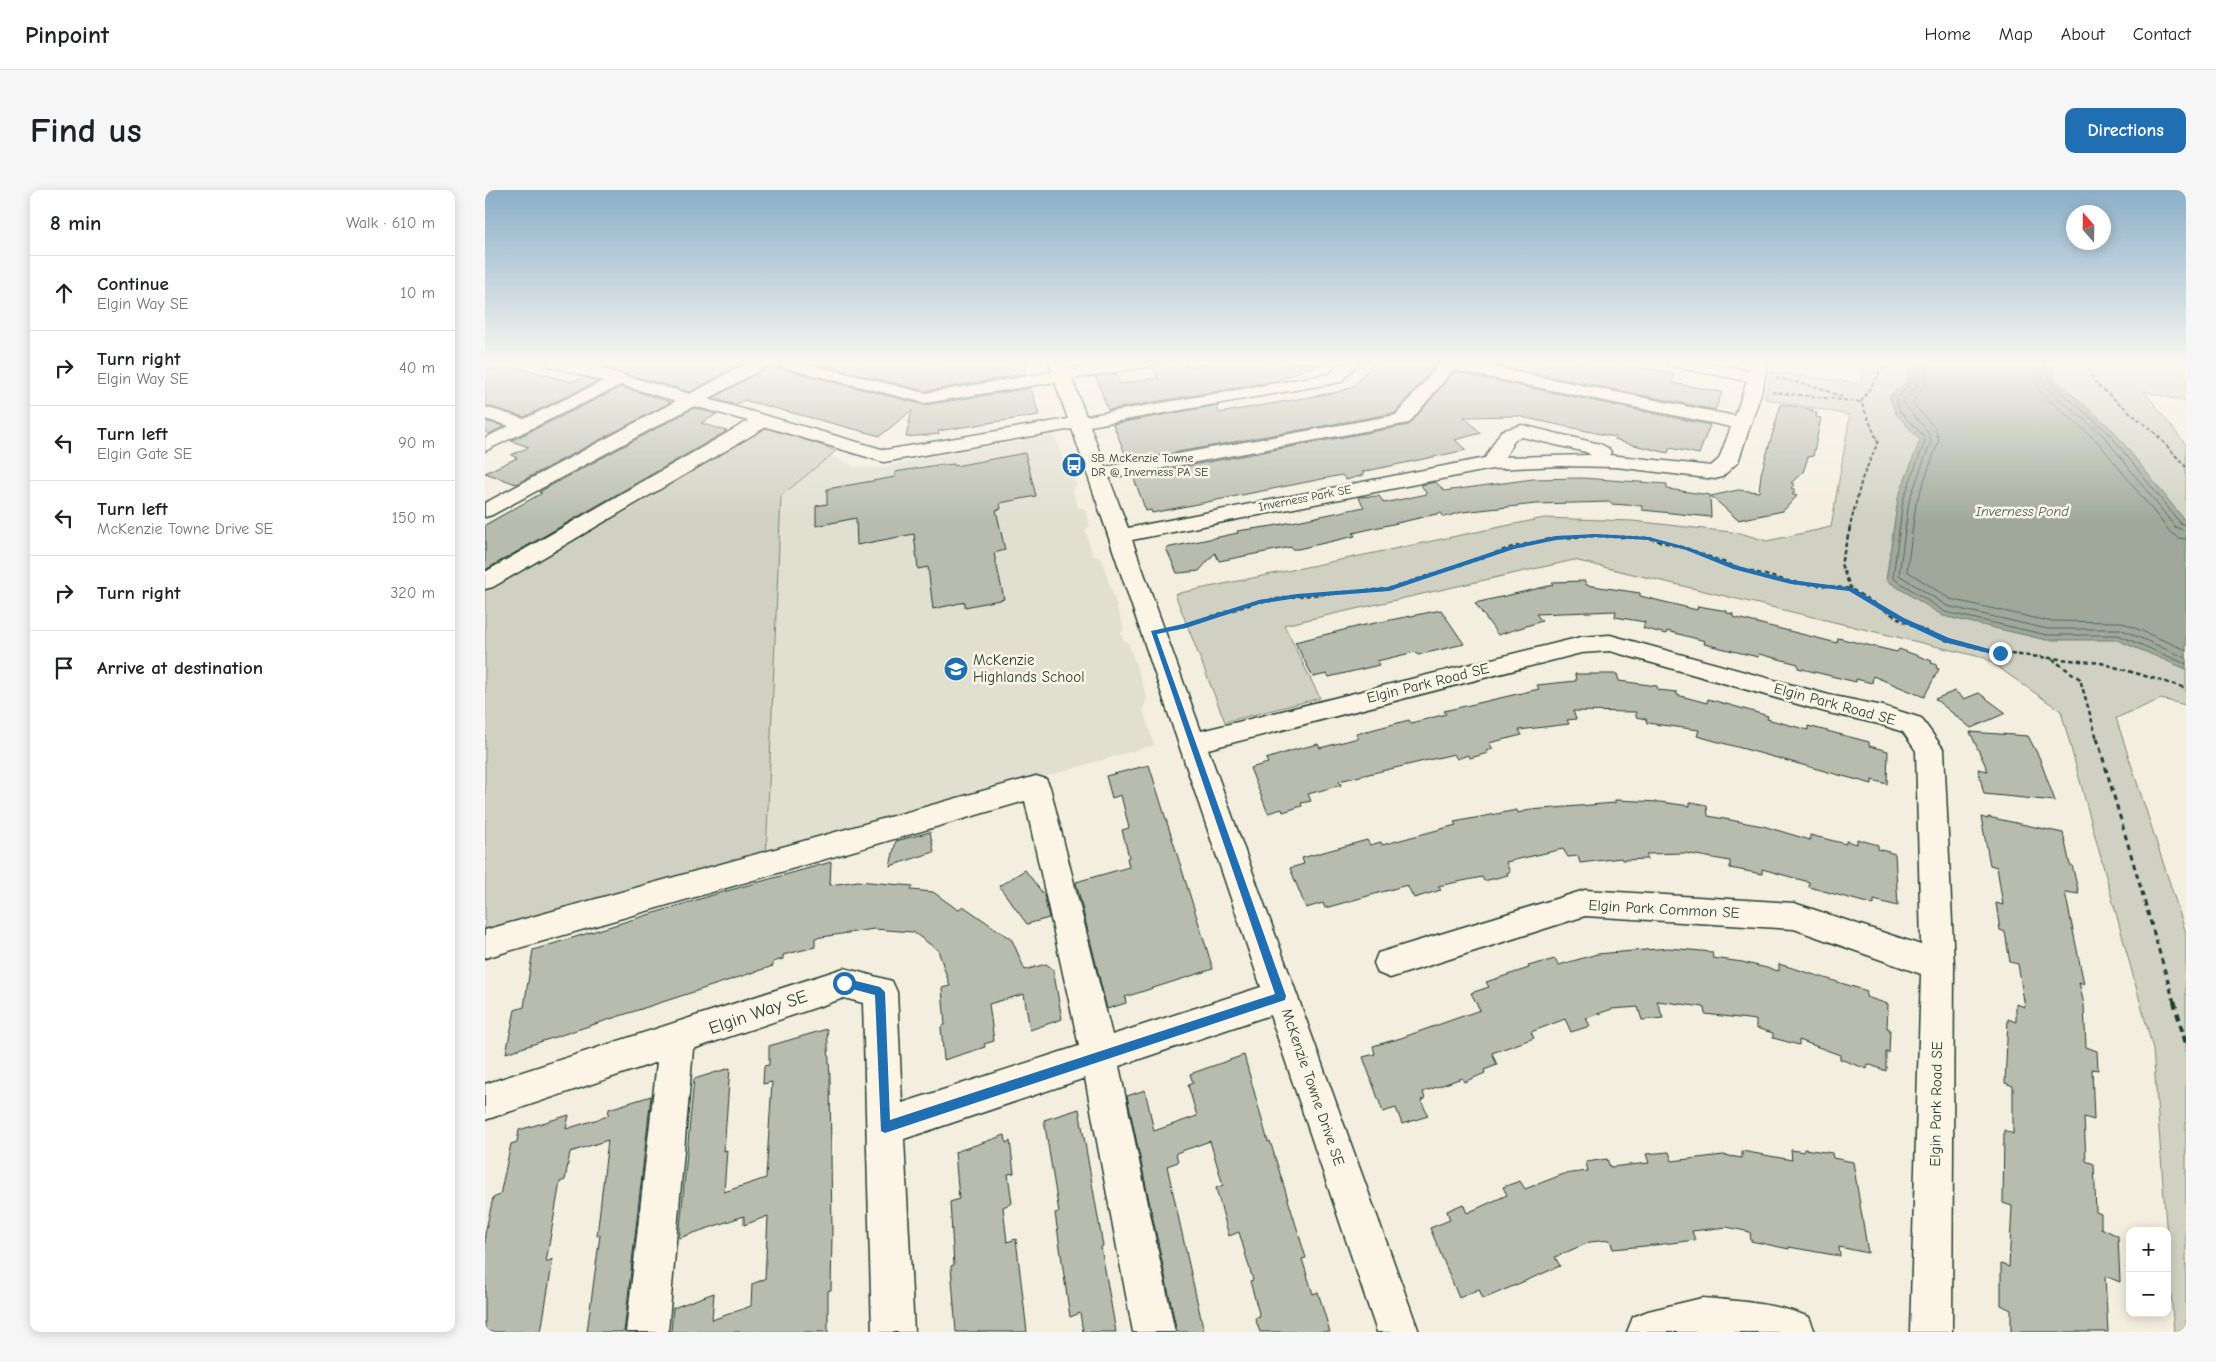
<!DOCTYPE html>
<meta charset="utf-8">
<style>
:root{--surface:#fff;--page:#f6f6f6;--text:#202124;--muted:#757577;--line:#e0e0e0;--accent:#1f6fb2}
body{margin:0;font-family:"Comic Neue",sans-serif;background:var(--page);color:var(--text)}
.controls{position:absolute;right:15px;bottom:15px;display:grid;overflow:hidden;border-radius:10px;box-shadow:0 2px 12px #0003}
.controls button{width:45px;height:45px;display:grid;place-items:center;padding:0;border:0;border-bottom:1px solid var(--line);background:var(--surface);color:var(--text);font:25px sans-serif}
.compass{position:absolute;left:1581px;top:15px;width:45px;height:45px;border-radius:50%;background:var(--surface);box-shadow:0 2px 12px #0003;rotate:340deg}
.stop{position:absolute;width:15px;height:15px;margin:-11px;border:4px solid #1f6fb2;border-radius:50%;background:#fff}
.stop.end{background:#1f6fb2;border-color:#fff;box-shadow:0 1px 5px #0008}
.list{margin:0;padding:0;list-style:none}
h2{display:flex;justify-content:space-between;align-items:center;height:65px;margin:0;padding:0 20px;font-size:21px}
h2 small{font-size:16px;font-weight:400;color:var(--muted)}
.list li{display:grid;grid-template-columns:32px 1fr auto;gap:15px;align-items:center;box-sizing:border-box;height:75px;padding:0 20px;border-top:1px solid var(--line)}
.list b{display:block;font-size:19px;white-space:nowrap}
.list p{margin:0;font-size:16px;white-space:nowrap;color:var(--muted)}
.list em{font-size:16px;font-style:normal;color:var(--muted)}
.icon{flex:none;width:28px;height:28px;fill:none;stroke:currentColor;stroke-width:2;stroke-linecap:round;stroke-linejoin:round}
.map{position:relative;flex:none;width:1701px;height:1142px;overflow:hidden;border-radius:10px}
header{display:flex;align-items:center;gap:30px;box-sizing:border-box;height:70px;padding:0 25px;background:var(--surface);border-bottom:1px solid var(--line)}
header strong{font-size:24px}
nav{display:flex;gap:28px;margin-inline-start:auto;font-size:18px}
.intro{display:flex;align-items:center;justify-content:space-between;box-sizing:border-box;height:120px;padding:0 30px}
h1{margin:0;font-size:35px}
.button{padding:12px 22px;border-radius:10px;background:var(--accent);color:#fff;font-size:18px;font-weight:700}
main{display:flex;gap:30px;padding:0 30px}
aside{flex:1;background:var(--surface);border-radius:10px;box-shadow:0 2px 12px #0003}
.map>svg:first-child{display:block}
.built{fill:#e1dfd0}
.green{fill:#d0d1c2;stroke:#78877b}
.water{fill:#a0a89b;stroke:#6c7d72}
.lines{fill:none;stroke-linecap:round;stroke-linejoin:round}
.shore{stroke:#53685d;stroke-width:1}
.building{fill:#b8bcae;stroke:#1f3d34}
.minor-casing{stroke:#1f3d34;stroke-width:3}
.path-far3{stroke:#1f3d34;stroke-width:2;stroke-dasharray:4 2.5;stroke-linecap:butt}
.path-far2{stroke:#1f3d34;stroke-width:2.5;stroke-dasharray:4.5 3;stroke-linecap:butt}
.path-far1{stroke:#1f3d34;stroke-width:3;stroke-dasharray:5.5 4.5;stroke-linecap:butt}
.path{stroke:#1f3d34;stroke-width:4.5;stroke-dasharray:7 5;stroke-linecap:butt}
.minor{fill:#fcf5e5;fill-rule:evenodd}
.route{fill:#1f6fb2}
.labels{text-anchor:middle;stroke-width:5;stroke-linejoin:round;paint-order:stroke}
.far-poi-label{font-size:12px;fill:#1f3d34;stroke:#fcf5e5;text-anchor:start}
.far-street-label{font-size:12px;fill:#1f3d34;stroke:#fcf5e5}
.far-water-label{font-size:14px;font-style:italic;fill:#465d53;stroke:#fcf5e5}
.poi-label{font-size:15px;fill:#1f3d34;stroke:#fcf5e5;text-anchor:start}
.street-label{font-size:15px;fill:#1f3d34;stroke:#fcf5e5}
.near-street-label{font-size:18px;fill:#1f3d34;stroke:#fcf5e5}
</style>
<header>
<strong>Pinpoint</strong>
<nav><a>Home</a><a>Map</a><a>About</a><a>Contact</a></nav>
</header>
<div class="intro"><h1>Find us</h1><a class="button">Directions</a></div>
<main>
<aside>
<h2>8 min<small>Walk · 610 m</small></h2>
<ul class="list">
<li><svg class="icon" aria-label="ahead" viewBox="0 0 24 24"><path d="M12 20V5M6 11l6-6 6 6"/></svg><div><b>Continue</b><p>Elgin Way SE</p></div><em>10 m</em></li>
<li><svg class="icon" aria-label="right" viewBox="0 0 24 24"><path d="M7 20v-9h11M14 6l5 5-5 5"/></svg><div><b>Turn right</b><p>Elgin Way SE</p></div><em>40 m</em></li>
<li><svg class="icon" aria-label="left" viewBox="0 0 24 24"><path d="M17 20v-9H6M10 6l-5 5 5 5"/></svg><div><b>Turn left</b><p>Elgin Gate SE</p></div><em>90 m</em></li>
<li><svg class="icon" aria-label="left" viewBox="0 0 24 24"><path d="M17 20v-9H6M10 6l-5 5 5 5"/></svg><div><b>Turn left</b><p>McKenzie Towne Drive SE</p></div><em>150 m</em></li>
<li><svg class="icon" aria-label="right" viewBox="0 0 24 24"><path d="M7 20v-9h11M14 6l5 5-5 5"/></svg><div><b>Turn right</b></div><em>320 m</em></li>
<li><svg class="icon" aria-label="arrive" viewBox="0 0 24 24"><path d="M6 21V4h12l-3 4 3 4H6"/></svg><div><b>Arrive at destination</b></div></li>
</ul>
</aside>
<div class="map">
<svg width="1701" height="1142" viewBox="0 0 1701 1142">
<rect width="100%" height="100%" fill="#f3eede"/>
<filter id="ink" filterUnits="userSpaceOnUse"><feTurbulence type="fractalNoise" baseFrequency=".02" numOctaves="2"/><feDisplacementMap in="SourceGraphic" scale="10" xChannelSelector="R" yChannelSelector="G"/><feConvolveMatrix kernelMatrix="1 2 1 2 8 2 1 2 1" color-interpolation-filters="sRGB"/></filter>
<g filter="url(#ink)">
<!-- built -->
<path class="built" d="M570,245L583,285L589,290L592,295L587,299L593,317L600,319L605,336L600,340L608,366L616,368L639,439L636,443L638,450L643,452L662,507L658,521L669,555L281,667L296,306L346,265L371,277L393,278L445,267Z"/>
<!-- green -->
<g class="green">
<path d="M1371,172H1701V212L1659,201L1701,255V515L1676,509L1631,528L1701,743V1142H1689L1668,859L1576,521L1500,468L1089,370L799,435L835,508L740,532L690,404L1059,328L1148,331L1255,343L1282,351L1346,337L1365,225L1280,209L1286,182L1372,193L1378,188Z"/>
<path d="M285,237L351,261L296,306L281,667L0,746V399L275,240Z"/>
</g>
<!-- water -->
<path class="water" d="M1425,172H1571L1569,189L1627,239L1701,332V479L1632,450H1561L1458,426L1401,390L1413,308L1435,250L1411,224L1404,207L1422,191Z"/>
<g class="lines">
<!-- shore -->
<g class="shore">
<path d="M1430,172L1426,193L1411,209L1415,222L1439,246L1440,251L1418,310L1408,388L1460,422L1562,445H1633L1701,474"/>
<path d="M1436,172L1432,196L1418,211C1425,226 1442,234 1446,251L1424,311L1414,385L1462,416L1562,439H1635L1701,468"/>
<path d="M1444,172L1439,197L1427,213L1450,238L1454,250L1431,313L1422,381L1465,409L1563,431L1636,432L1701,460"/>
<path d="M1552,172L1550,191L1555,202L1613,252L1686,343L1693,348L1701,349"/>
<path d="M1560,172L1557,189L1560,197L1619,246L1690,337L1701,341"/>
<path d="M1566,172L1565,193L1623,242L1695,333L1701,335"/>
</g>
</g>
<!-- building -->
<g class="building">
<path d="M130,172H259L205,202L119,178Z"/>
<path d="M325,172H538L541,184L440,201Z"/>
<path d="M684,172H700L703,177L732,172L835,173L791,191L623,220L611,187L631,184L635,194L673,188L668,177L669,175Z"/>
<path d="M890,172H919L947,177V172H953L910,223L643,271L628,234L734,215L732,216L734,223L853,202L867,197Z"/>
<path d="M994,172H1131L1189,184L1187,193L1237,202L1230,220Z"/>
<path d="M17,173L87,192L98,187L113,191L39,227L0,215V180Z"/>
<path d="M285,176L440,215L546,198L554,225L453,241L454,244L421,247L427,220L395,246L259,210L250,215L228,208Z"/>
<path d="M969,182L1225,235L1214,264L1185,258L1183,263L1136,252V251L1129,249L1130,247L1032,226L979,227L996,243L970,250L981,260L877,282L879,285L861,290L857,285L667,323L666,320L661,321L648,286L924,235Z"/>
<path d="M136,197L186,212L31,294L0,283L32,268L26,265L44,257L26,251Z"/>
<path d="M1296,214L1328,220L1327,222L1332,223L1331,227L1336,228L1328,266L1323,267L1318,282L1306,293L1310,294L1306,298L1311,300L1307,304L1312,306L1298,321L1253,330L1226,306L1253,300L1274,302L1276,284Z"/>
<path d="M209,218L232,224L216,233L242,241L0,380V335L57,303L54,302Z"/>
<path d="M0,231L19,236L4,244L0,242Z"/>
<path d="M540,263L551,306L515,313L516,319L511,320L520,360L509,363L519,409L480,417V412L448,419L443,377L433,379L429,344L372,355L371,328L331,336V316L342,314V299L410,287V282L458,274L459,275L469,274L470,276Z"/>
<path d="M1097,288L1182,294V299L1225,305L1226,327L1157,320V316L1126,314V312L1051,314L977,322L959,327L956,323L868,343L870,346L813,359H807L806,357L734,371L730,363L714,381L694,383H692L681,358L753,343L752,341L788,336L879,317L873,307L894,306L899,313L942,304L936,295L951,292L959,301L1048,289Z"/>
<path d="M1100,391L1101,395L1155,403V406L1212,420L1213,416L1242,421V423L1248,424V427L1352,453L1353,448L1412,462L1414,459L1447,471L1446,473L1452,475L1451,478L1454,479L1439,507L1388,486L1387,493L1371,489V492L1313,478V474L1274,464L1273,467L1219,454L1220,451L1182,441L1181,444L1158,438L1160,432L1130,427L1131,421L1051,424L1057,431L1013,445L990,413L1068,395L1067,392Z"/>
<path d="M956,420L979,454L933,465L930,462L892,471L894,475L844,487L842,484L828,487L810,452L875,436Z"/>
<path d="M1090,484H1132L1134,491L1172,496L1173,500L1192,502V505L1222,513L1223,509L1252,517L1283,526L1282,529L1323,540V536L1384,552V556L1403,561L1402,594L1387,590V594L1212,546L1214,540L1162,533L1161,529L1151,527V522L1088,521L1091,529L1082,530L1084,534L1034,540L1037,545L1004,553L1008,559L1001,561L1003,563L985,568L983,565L972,569L969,564L854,591L856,595L823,604L826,611L816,613L817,616L798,622L797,619L783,623L765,578L783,573L781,569L809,560L833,554L835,558L873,548L871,544L924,530L926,533L961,524L959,521L1054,499L1052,495L1091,491Z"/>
<path d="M1470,501L1479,509L1494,503L1521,523L1486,538L1450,509Z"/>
<path d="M1485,542L1543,546L1554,567L1570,611L1499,604L1493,579L1503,581Z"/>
<path d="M664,575L728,779L640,807L641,813L622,819L591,692L644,677L642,668L644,667L637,640L644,638L636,605L627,608L621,586Z"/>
<path d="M1130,610L1175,612L1205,616V612L1222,615L1223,626L1278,636L1325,650V645L1361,654V651L1372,654V649L1393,655V659L1410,664L1413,716L1389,710V715L1324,697V692L1277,679V684L1245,678V671L1200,663L1161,664L1163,669L1137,670L1136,668L1095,673L1093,666L1083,667L1078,659L1021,672L1025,682L1022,683L1023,685L999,691L997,687L953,696L956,700L929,708L922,695L840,718L838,713L821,718L805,678L819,674L817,668L882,650L885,655L896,652L897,655L971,635L969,632L1032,620L1033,623L1045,620L1130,613Z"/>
<path d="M1496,627L1503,629V627L1578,643L1585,675H1587L1594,704L1580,702L1599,794L1594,792L1599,815L1601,857L1612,861L1613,880L1607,879L1609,930L1599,927L1601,971L1609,974L1611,1022L1616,1024V1038L1633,1046L1635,1092L1620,1086L1623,1142H1526V1120L1516,1115V1074L1524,1077L1527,1016L1518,1013L1519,940L1528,944V896L1520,893L1523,829L1531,832V814L1540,817L1533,774L1525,772L1520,742L1515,740L1511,713L1518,715L1512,677L1505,675Z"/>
<path d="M445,642L449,662L405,676L411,651Z"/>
<path d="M346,672L345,695L373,691L428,696L426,700L448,702L473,720L478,716L527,750L540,780L561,774L568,779L577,829L545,840L539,804L504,814L509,851L499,854L500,857L459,870L456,837L460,835L457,798L465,796L453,760L428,742L389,739L330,748V757L298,765V769L288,772V776L21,863L30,820L39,817L48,760L231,704Z"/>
<path d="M540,680L559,705L564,728L542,734L514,696Z"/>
<path d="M1184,758L1227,762L1228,768L1257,772L1294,781V774L1382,801L1381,807L1403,814L1402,838L1405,839L1404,863L1401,862V881L1383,874L1382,879L1355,869V865L1314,850V855L1288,848V843L1271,838V830L1220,824L1219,817L1172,811L1178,828L1157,830L1153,817L1127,819L1101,828L1105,836L1086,842L1080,829L1046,842L1049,848L1007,863L1012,875L999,880L1000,883L979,892L977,888L938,902L940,909L936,910L943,926L917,934L911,918L898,922L878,867L890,864L888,856L916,848L995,820L986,803L1004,797L1001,792L1044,778L1043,776L1070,769L1074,775L1112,764Z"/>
<path d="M342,839L345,888L347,1044L346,1100L343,1101V1142H186L188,1118L229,1103L227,1130L266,1116L267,1094L280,1089L283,1026L259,1035V1026L194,1048L209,889L245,878L239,961L242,960L239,1002L281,988L287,892L278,894L279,876L284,875V856Z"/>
<path d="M759,865L783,952L785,951L821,1068L817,1069L828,1104L833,1102L845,1142H775L770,1128L775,1127L765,1091L768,1090L754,1042L744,1046L731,998L738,995L725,951L691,963L693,972L682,976L719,1142H692L642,906L660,900L669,941L712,926L703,895L708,893L705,884Z"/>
<path d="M166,906L139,1142H102L115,1045L112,1046L123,950L85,962L80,990L75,992L61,1072L68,1069L56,1142H0V1044L8,1008L15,1005L26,954L32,952L34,940L84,925L81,939L123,926L124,919Z"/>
<path d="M594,919L618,1056L616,1057L631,1142H598L595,1123L585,1127L570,1023L574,1022L559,930Z"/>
<path d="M520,945L521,953L525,951L529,983L523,984L527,1013L518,1017L522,1052L531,1049L542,1142H471L466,1076L469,1075L465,1012L474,1009L470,962Z"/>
<path d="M1319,959L1347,963L1348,968L1368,972L1383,1063L1354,1057L1355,1066L1304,1057V1059L1266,1051L1265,1042L1242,1037L1207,1041L1210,1050L1170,1055L1128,1059L1125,1050L1105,1052L1070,1067L1075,1076L998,1109L994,1099L974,1108L945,1038L965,1030L962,1021L978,1014L982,1023L1022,1005L1018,997L1035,991L1040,999L1079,984L1103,981L1101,972L1122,969L1125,977L1164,973L1161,964L1184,962L1187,971L1238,965L1257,968V961L1307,970L1306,960L1319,962Z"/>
</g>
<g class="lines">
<defs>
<g id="minor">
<path d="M63,172H92L205,204L264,172H315L440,203L567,182L564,172H581L583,179L626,172H668L666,176L660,177L587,189L601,226L844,184L856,172H874L856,192L850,193L605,236L620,277L911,225L956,172H982L1250,226L1262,191L1190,177L1184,176L1182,172H1218L1264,181L1266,172H1283L1278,197L1253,272L1237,287L1230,289L1131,277L1076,276L1007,279L647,350L716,541L1096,447L1125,445L1344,505L1398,516L1436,528L1459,560L1469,775L1467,1142H1425L1436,784L1309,739L1100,726L905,788L893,783L889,773L893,763L1100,700L1309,713L1436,755L1431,561L1418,542L1394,534L1344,523L1125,461L1096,463L723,559L934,1142H892L785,825L634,876L690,1142H648L600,888L419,949L429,1142H387L378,813L359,808L208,859L183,1142H141L172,872L0,930V894L359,778L407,791L412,802L417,913L594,856L540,611L0,768V740L551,586L561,589L565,597L627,845L776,797L587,239L399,272L281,237L8,397L0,399V382L263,231L209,216L7,325L0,327V313L191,211L136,195L0,261V248L24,236L0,229V217L39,229L118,191L65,176ZM285,174L440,213L570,192L583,229L400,260L223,209ZM968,180L1246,237L1234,269L1226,276L1124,265L1126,262L1123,258L1115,254L1037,235L1016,241L1000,268L643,338L624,288L924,233ZM1037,247L1101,262L1106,265L1020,267L1030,249Z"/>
<path d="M1217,1108C1254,1111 1289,1113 1324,1127L1330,1142H1142L1148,1127L1163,1121Z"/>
</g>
</defs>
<!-- minor casing -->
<use href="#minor" class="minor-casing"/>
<!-- path-far3 -->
<g class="path-far3">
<path d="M1605,172L1604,178L1611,194L1670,243L1701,277"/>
<path d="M1291,188L1335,198L1357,207"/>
<path d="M1287,202L1376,212"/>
<path d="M1376,212L1393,186L1399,172"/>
<path d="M1364,340L1377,289L1393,252L1376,212"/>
</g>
<!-- path-far2 -->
<g class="path-far2">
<path d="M1365,338L1356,374L1366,399"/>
<path d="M690,438L773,412L813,406L904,399L1028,357L1071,348L1110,346L1164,348L1203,359L1251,377L1306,392L1366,399L1416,430L1461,450L1515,463L1616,473L1701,498"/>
<path d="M1567,469L1595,489L1612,549"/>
</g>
<!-- path-far1 -->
<path class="path-far1" d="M1612,548L1689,812"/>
<!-- path -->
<path class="path" d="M1689,811L1701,853"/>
<!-- minor -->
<use href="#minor" class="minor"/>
</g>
</g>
<!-- sky -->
<linearGradient id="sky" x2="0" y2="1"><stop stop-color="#8bafc9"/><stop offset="0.52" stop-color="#faf7f0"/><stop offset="1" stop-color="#faf7f0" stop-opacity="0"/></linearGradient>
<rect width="1701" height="332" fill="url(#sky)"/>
<!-- route -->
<path class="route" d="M1110,344L1164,347L1205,358L1253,376L1306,390L1368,398L1419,428L1464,448L1519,463L1515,466L1459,452L1414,431L1364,401L1306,394L1248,379L1201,360L1164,350L1110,347L1071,350L1029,359L904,401L812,408L774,414L701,438L672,444L801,806L800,810L400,943L396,941L390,805L356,796L354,793L359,788L395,797L400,802L405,930L790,804L666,441L698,434L774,410L812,404L903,397L1025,356L1071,346Z"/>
<!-- icons -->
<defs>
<symbol id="bus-disc" viewBox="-11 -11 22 22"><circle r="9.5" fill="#1f6fb2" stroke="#fcf5e5"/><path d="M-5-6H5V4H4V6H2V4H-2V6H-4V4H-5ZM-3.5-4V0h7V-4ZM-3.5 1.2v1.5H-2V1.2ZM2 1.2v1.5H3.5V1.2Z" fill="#fff"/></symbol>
<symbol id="school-disc" viewBox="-11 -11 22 22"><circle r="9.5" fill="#1f6fb2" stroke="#fcf5e5"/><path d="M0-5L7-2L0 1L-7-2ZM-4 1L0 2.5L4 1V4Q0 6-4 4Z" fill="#fff"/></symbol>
</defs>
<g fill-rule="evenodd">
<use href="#bus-disc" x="575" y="261" width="28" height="28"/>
<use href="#school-disc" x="457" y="465" width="28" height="28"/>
</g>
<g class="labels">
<!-- far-poi labels -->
<g class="far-poi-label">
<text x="606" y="272">SB McKenzie Towne<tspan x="606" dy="14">DR @ Inverness PA SE</tspan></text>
</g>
<!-- far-street labels -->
<g class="far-street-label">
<text transform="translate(820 308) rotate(-11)" y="4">Inverness Park SE</text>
</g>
<!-- far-water labels -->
<g class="far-water-label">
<text x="1537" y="326">Inverness Pond</text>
</g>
<!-- poi labels -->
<g class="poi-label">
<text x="488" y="475">McKenzie<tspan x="488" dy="17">Highlands School</tspan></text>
</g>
<!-- street labels -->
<g class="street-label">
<text transform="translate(943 493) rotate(-14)" y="5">Elgin Park Road SE</text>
<text transform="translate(1350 514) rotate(15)" y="5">Elgin Park Road SE</text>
<text transform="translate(1179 719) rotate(3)" y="5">Elgin Park Common SE</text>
<text transform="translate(828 897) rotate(71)" y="5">McKenzie Towne Drive SE</text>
<text transform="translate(1451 914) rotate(-89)" y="5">Elgin Park Road SE</text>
</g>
<!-- near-street labels -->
<g class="near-street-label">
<text transform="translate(273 822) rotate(-19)" y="6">Elgin Way SE</text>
</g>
</g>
</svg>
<div class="controls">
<button>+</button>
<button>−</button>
</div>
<svg class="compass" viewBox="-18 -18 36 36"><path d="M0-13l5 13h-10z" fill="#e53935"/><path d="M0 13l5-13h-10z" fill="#757577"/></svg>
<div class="stop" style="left:359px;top:793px"></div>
<div class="stop end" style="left:1515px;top:463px"></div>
</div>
</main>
